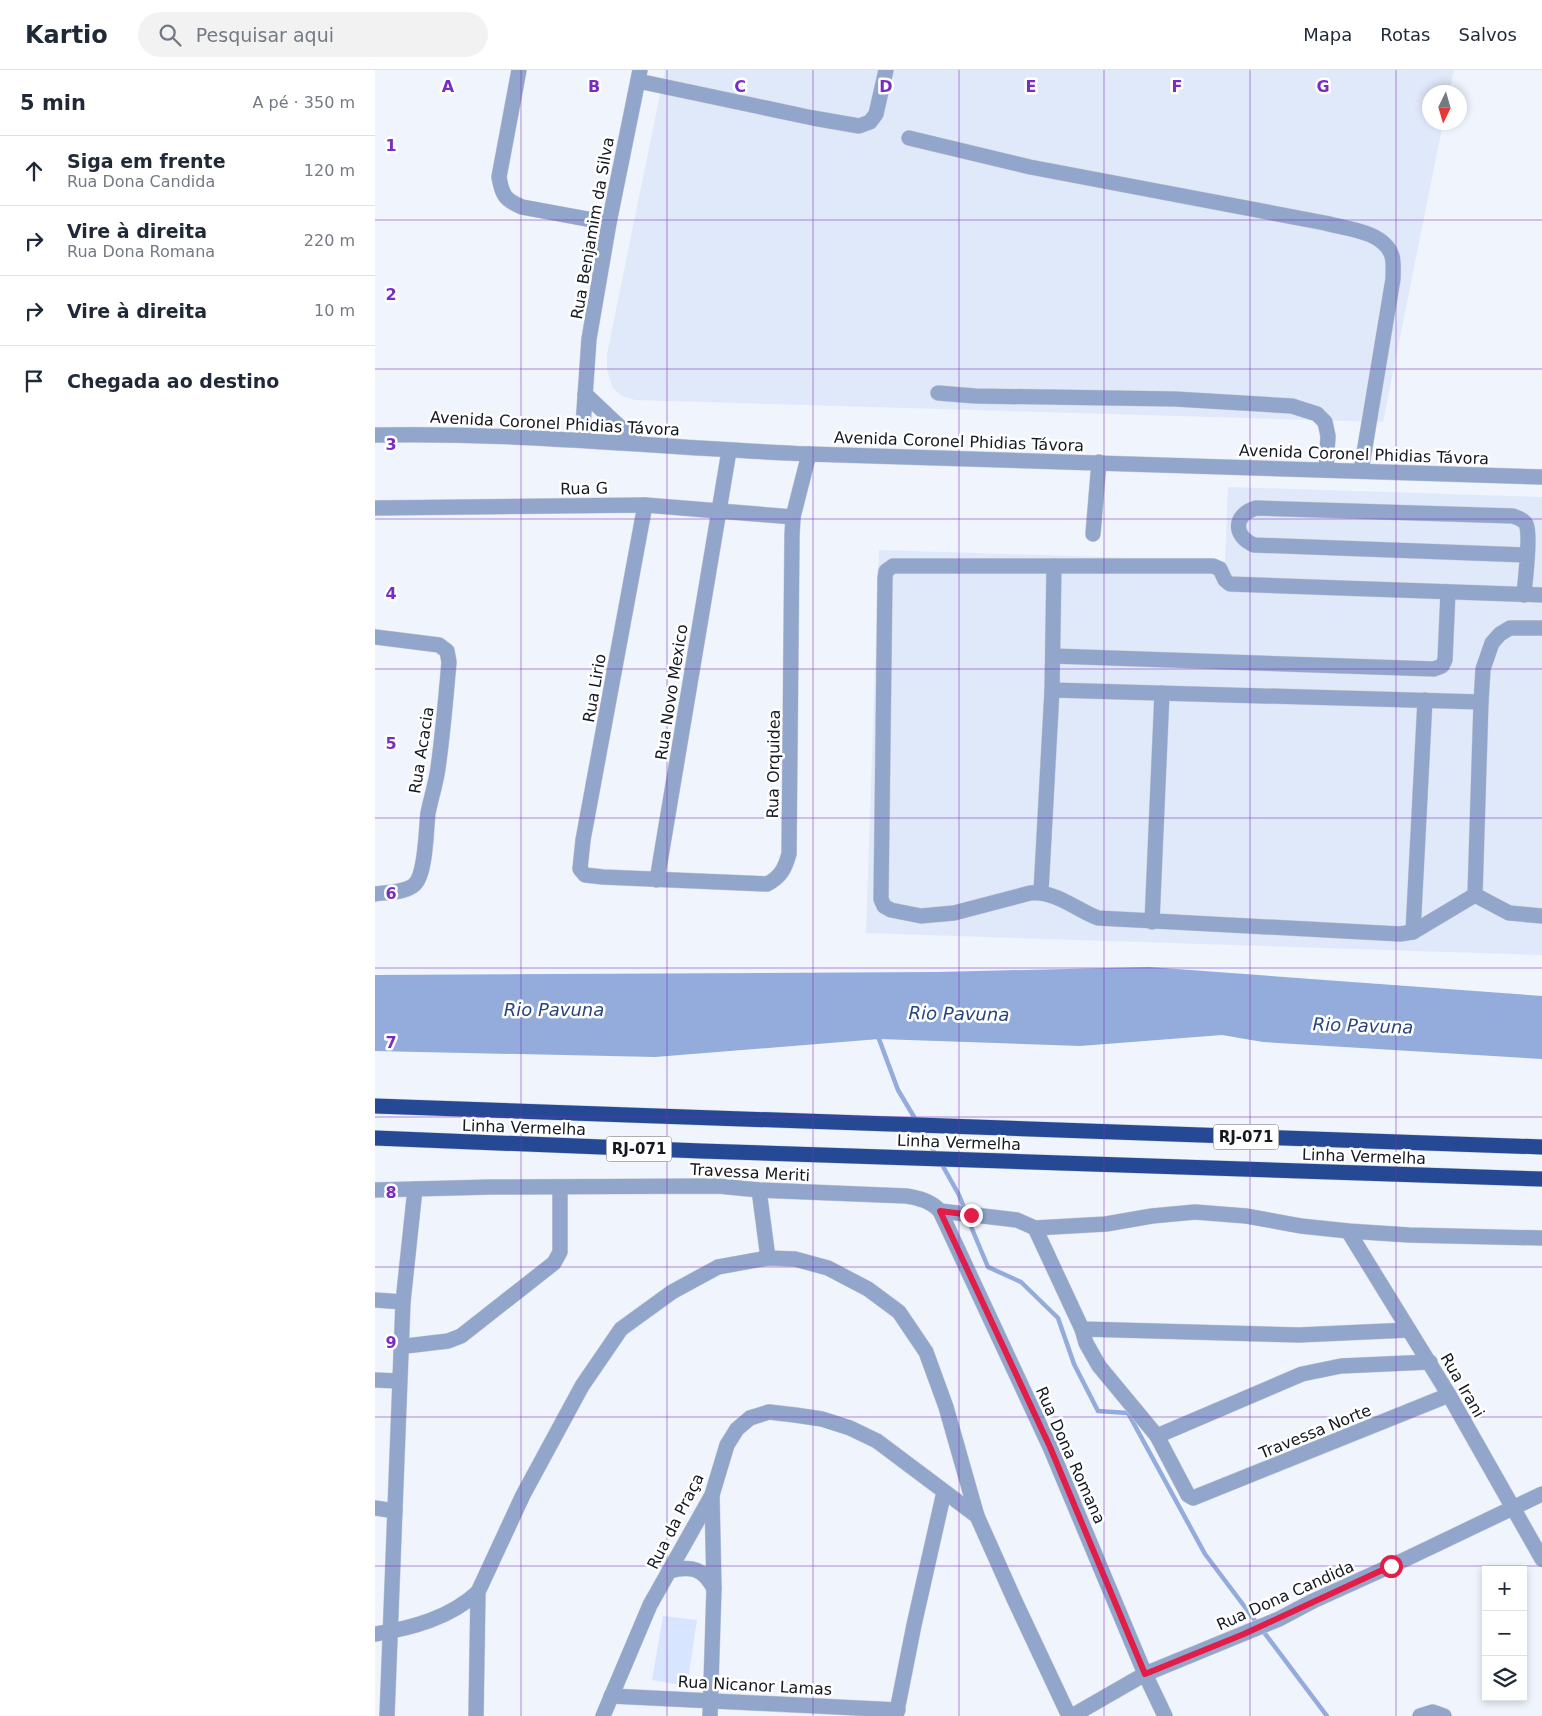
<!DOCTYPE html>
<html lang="pt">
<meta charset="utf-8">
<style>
:root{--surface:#fff;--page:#f2f2f3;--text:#1f2937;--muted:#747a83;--line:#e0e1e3}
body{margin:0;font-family:"DejaVu Sans",sans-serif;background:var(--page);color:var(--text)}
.controls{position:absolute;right:15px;bottom:15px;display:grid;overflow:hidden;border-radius:0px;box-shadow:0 2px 8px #0003}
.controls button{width:45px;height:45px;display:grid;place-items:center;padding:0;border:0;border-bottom:1px solid var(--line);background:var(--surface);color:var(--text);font:25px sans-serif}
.compass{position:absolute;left:1047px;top:15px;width:45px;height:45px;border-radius:50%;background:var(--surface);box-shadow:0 2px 8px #0003;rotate:185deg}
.stop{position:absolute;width:15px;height:15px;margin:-11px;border:4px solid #e11d48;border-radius:50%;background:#fff}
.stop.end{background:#e11d48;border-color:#fff;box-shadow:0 1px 5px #0008}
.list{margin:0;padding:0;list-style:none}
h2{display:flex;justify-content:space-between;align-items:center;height:65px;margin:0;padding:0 20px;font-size:21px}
h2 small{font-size:16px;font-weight:400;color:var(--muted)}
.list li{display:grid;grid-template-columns:32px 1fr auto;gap:15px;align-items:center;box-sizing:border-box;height:70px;padding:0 20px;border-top:1px solid var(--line)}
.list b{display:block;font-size:19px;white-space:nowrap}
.list p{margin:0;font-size:16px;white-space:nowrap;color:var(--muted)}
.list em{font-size:16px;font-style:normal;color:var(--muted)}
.icon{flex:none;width:28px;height:28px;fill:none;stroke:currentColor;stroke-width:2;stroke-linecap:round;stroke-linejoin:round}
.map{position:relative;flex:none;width:1167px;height:1646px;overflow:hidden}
header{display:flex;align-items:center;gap:30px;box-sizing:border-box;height:70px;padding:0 25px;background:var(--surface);border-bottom:1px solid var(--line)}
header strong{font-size:24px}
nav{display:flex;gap:28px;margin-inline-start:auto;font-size:18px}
.search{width:350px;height:45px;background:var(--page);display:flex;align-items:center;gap:12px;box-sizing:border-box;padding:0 18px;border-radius:28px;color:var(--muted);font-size:19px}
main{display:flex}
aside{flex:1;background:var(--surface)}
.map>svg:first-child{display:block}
.built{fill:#e0e9fa}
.green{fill:#d8e5fe}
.water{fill:#93acdb}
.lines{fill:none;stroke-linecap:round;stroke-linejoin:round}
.stream{stroke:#93acdb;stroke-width:4.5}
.minor-casing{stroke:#ccd1da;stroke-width:16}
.highway-casing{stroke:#ccd1da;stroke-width:16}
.minor{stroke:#92a6cc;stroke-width:15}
.highway{stroke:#264996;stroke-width:15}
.route{stroke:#e11d48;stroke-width:6}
.grid{fill:none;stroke:#7b2cbf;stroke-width:1;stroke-opacity:0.55}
.labels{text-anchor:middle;stroke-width:5;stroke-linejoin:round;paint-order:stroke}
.shield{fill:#fff;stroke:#5a5d63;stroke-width:1}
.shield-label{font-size:15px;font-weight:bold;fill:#141820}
.street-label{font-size:16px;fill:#141820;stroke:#fff}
.water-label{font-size:18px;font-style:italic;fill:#28447e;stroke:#fff}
.grid-label{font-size:16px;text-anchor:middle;font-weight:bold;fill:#7b2cbf;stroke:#fff;stroke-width:5;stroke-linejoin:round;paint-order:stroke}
</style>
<header>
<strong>Kartio</strong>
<div class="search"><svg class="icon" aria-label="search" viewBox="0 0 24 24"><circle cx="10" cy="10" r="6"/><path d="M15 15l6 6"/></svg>Pesquisar aqui</div>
<nav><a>Mapa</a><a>Rotas</a><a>Salvos</a></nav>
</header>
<main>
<aside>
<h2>5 min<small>A pé · 350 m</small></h2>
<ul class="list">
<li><svg class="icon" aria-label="ahead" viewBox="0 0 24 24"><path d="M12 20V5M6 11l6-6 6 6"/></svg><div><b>Siga em frente</b><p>Rua Dona Candida</p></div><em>120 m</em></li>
<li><svg class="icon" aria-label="right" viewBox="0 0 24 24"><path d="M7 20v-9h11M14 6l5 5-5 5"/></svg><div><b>Vire à direita</b><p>Rua Dona Romana</p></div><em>220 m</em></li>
<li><svg class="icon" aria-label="right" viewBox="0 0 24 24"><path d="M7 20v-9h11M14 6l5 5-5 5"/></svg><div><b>Vire à direita</b></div><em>10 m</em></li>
<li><svg class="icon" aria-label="arrive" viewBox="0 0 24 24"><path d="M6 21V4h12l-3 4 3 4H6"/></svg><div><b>Chegada ao destino</b></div></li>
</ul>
</aside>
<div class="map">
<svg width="1167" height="1646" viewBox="0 0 1167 1646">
<rect width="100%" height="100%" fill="#eff4fd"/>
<!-- built -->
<g class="built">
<path d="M290,0H1079L1074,22H1054V52L1068,53L1008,352L260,330L247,326L238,318L232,300V284Z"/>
<path d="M853,417L1167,427V885L491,863L504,480L850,491Z"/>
</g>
<!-- green -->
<path class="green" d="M288,1546L322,1550L312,1616L277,1610Z"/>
<!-- water -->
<path class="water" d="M774,897L1167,926V989L888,972L847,965L705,976L504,969L280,987L0,981V905L562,902Z"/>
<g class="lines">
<!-- stream -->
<g class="stream">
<path d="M501,965L504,969L523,1020L542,1052"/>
<path d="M546,1059L561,1085"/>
<path d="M565,1091L584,1125L590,1140"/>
<path d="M592,1147L613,1197L646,1212L683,1248L699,1294L723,1341L753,1343L830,1484L952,1646"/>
</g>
<defs>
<g id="minor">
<path d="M144,0L124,107C127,125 130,130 147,137L234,153"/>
<path d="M263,11L438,48L484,56L495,52L501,44L511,0"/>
<path d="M534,68L655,97L950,153C972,159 1009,161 1017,186C1019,193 1018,202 1018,209L986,401"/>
<path d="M563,323L600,326L800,329L917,336L942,344L950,352L953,366L951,400"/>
<path d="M210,324L262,373"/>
<path d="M0,365C145,362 290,378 434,384L1167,407"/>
<path d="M207,370L214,269L234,153L265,0"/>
<path d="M270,435L208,770L205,799L210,805L228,807L392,814C406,807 410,798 414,784L417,466L418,447L434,384"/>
<path d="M0,438L270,435L418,447"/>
<path d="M718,464L724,392"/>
<path d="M1149,525C1150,511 1156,464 1151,454C1148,449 1143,448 1138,446L881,438C858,445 858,466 879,475L1151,485"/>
<path d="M1167,525L855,514L850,510L845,499L838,496H518L511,501L510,508L506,829L509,836L516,840L546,846L579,843L655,823C681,821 700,839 723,848L1025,864L1038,862L1100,825L1134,843L1167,846"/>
<path d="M0,567L64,575L72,581L74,592C71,627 68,663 63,698C61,713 56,728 53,743C51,759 51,803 40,814C31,823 12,822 0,824"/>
<path d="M678,586L1059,599L1067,596L1070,590L1073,522"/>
<path d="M677,620L1106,632"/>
<path d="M282,810L354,381"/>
<path d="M666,822L677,620L679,496"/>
<path d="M1100,825L1106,632L1108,599L1117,573L1125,564L1135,558H1167"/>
<path d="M777,852L787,623"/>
<path d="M1038,862L1050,630"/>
<path d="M0,1120L116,1117L343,1116L384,1120L531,1126C544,1128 556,1131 565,1141L675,1377L770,1604L790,1646"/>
<path d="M384,1120L393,1188"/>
<path d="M565,1141L642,1150L660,1158L731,1154L777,1146L820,1142L871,1146L926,1156L973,1161L1034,1165L1167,1168"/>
<path d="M660,1158L707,1259L711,1273L724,1296L782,1366L813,1425L818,1428L1074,1325"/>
<path d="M973,1161L1074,1325L1167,1489"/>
<path d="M0,1230L28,1232"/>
<path d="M707,1259L924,1265L1034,1260"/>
<path d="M31,1276L73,1271L86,1266L179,1193L185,1182V1118"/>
<path d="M0,1310L24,1311"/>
<path d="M782,1366L927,1304L966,1296L1055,1292"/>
<path d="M0,1438L20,1441"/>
<path d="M294,1501C305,1498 320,1496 329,1505C333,1508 336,1514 339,1518"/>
<path d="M0,1564C37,1558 75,1548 103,1522"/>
<path d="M236,1626L523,1640"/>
<path d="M12,1646L28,1232L40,1119"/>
<path d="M101,1646L103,1522L148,1425L207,1316L246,1259L297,1222L343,1197L393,1188L420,1189L453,1198L493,1219L524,1242L551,1282L571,1337L602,1446L639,1529L694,1646"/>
<path d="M228,1646L275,1535L337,1425L352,1375L362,1359L375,1348L394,1342L420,1345L447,1349L475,1358L502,1371L602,1446"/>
<path d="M335,1646L339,1518L337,1425"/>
<path d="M521,1646L539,1555L569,1422"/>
<path d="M697,1646L770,1604L904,1549L938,1531L1031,1489L1167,1424"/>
<path d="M1045,1646L1058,1642L1069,1646"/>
</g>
<g id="highway">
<path d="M0,1036L1167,1077"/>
<path d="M0,1068L326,1081L1167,1109"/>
</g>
</defs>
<!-- minor casing -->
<use href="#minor" class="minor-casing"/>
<!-- highway casing -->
<use href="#highway" class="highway-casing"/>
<!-- minor -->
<use href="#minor" class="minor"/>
<!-- highway -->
<use href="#highway" class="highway"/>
</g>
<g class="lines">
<!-- route -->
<path class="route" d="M596,1145L565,1141L675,1377L770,1604L869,1564L1016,1496"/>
</g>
<!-- grid -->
<path class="grid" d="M146,0V1646M292,0V1646M438,0V1646M584,0V1646M729,0V1646M875,0V1646M1021,0V1646M0,150H1167M0,299H1167M0,449H1167M0,599H1167M0,748H1167M0,898H1167M0,1047H1167M0,1197H1167M0,1347H1167M0,1496H1167"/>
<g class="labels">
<!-- shield labels -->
<g class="shield">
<rect x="838.5" y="1054.5" width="65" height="25" rx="4"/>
<rect x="231.5" y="1066.5" width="65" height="25" rx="4"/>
</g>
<g class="shield-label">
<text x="871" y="1072">RJ-071</text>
<text x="264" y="1084">RJ-071</text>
</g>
<!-- street labels -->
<g class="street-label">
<text transform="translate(217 158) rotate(-80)" y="6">Rua Benjamim da Silva</text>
<text transform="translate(180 353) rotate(3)" y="6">Avenida Coronel Phidias Távora</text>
<text transform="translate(584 371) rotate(2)" y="6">Avenida Coronel Phidias Távora</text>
<text transform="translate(989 384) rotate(2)" y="6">Avenida Coronel Phidias Távora</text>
<text transform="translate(209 418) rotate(-1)" y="6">Rua G</text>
<text transform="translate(219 618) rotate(-80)" y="6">Rua Lirio</text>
<text transform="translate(296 622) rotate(-81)" y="6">Rua Novo Mexico</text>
<text transform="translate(46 680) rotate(-81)" y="6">Rua Acacia</text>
<text transform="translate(398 694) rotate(-89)" y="6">Rua Orquidea</text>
<text transform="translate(149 1057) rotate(2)" y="6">Linha Vermelha</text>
<text transform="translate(584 1072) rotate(2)" y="6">Linha Vermelha</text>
<text transform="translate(989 1086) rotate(2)" y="6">Linha Vermelha</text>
<text transform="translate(375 1102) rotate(3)" y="6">Travessa Meriti</text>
<text transform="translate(1088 1315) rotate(60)" y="6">Rua Irani</text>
<text transform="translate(940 1361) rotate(-22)" y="6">Travessa Norte</text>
<text transform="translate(696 1385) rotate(66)" y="6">Rua Dona Romana</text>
<text transform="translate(300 1451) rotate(-63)" y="6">Rua da Praça</text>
<text transform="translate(910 1525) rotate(-24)" y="6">Rua Dona Candida</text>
<text transform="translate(380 1615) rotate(3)" y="6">Rua Nicanor Lamas</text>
</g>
<!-- water labels -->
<g class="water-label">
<text x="179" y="946">Rio Pavuna</text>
<text transform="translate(584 944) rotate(1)" y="6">Rio Pavuna</text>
<text transform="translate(988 956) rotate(2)" y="6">Rio Pavuna</text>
</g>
</g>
<g class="grid-label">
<text x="73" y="22">A</text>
<text x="219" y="22">B</text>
<text x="365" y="22">C</text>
<text x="511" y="22">D</text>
<text x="656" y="22">E</text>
<text x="802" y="22">F</text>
<text x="948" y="22">G</text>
<text x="16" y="81">1</text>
<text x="16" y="230">2</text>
<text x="16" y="380">3</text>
<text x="16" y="529">4</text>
<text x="16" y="679">5</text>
<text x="16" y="829">6</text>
<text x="16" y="978">7</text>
<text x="16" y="1128">8</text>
<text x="16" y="1278">9</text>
</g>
</svg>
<div class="controls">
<button>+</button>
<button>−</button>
<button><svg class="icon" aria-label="layers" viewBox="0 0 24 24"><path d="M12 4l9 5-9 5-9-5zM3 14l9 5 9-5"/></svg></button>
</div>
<svg class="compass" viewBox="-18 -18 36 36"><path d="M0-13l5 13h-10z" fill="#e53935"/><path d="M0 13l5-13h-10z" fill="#747a83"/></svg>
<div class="stop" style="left:1016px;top:1496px"></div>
<div class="stop end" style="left:596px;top:1145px"></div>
</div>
</main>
